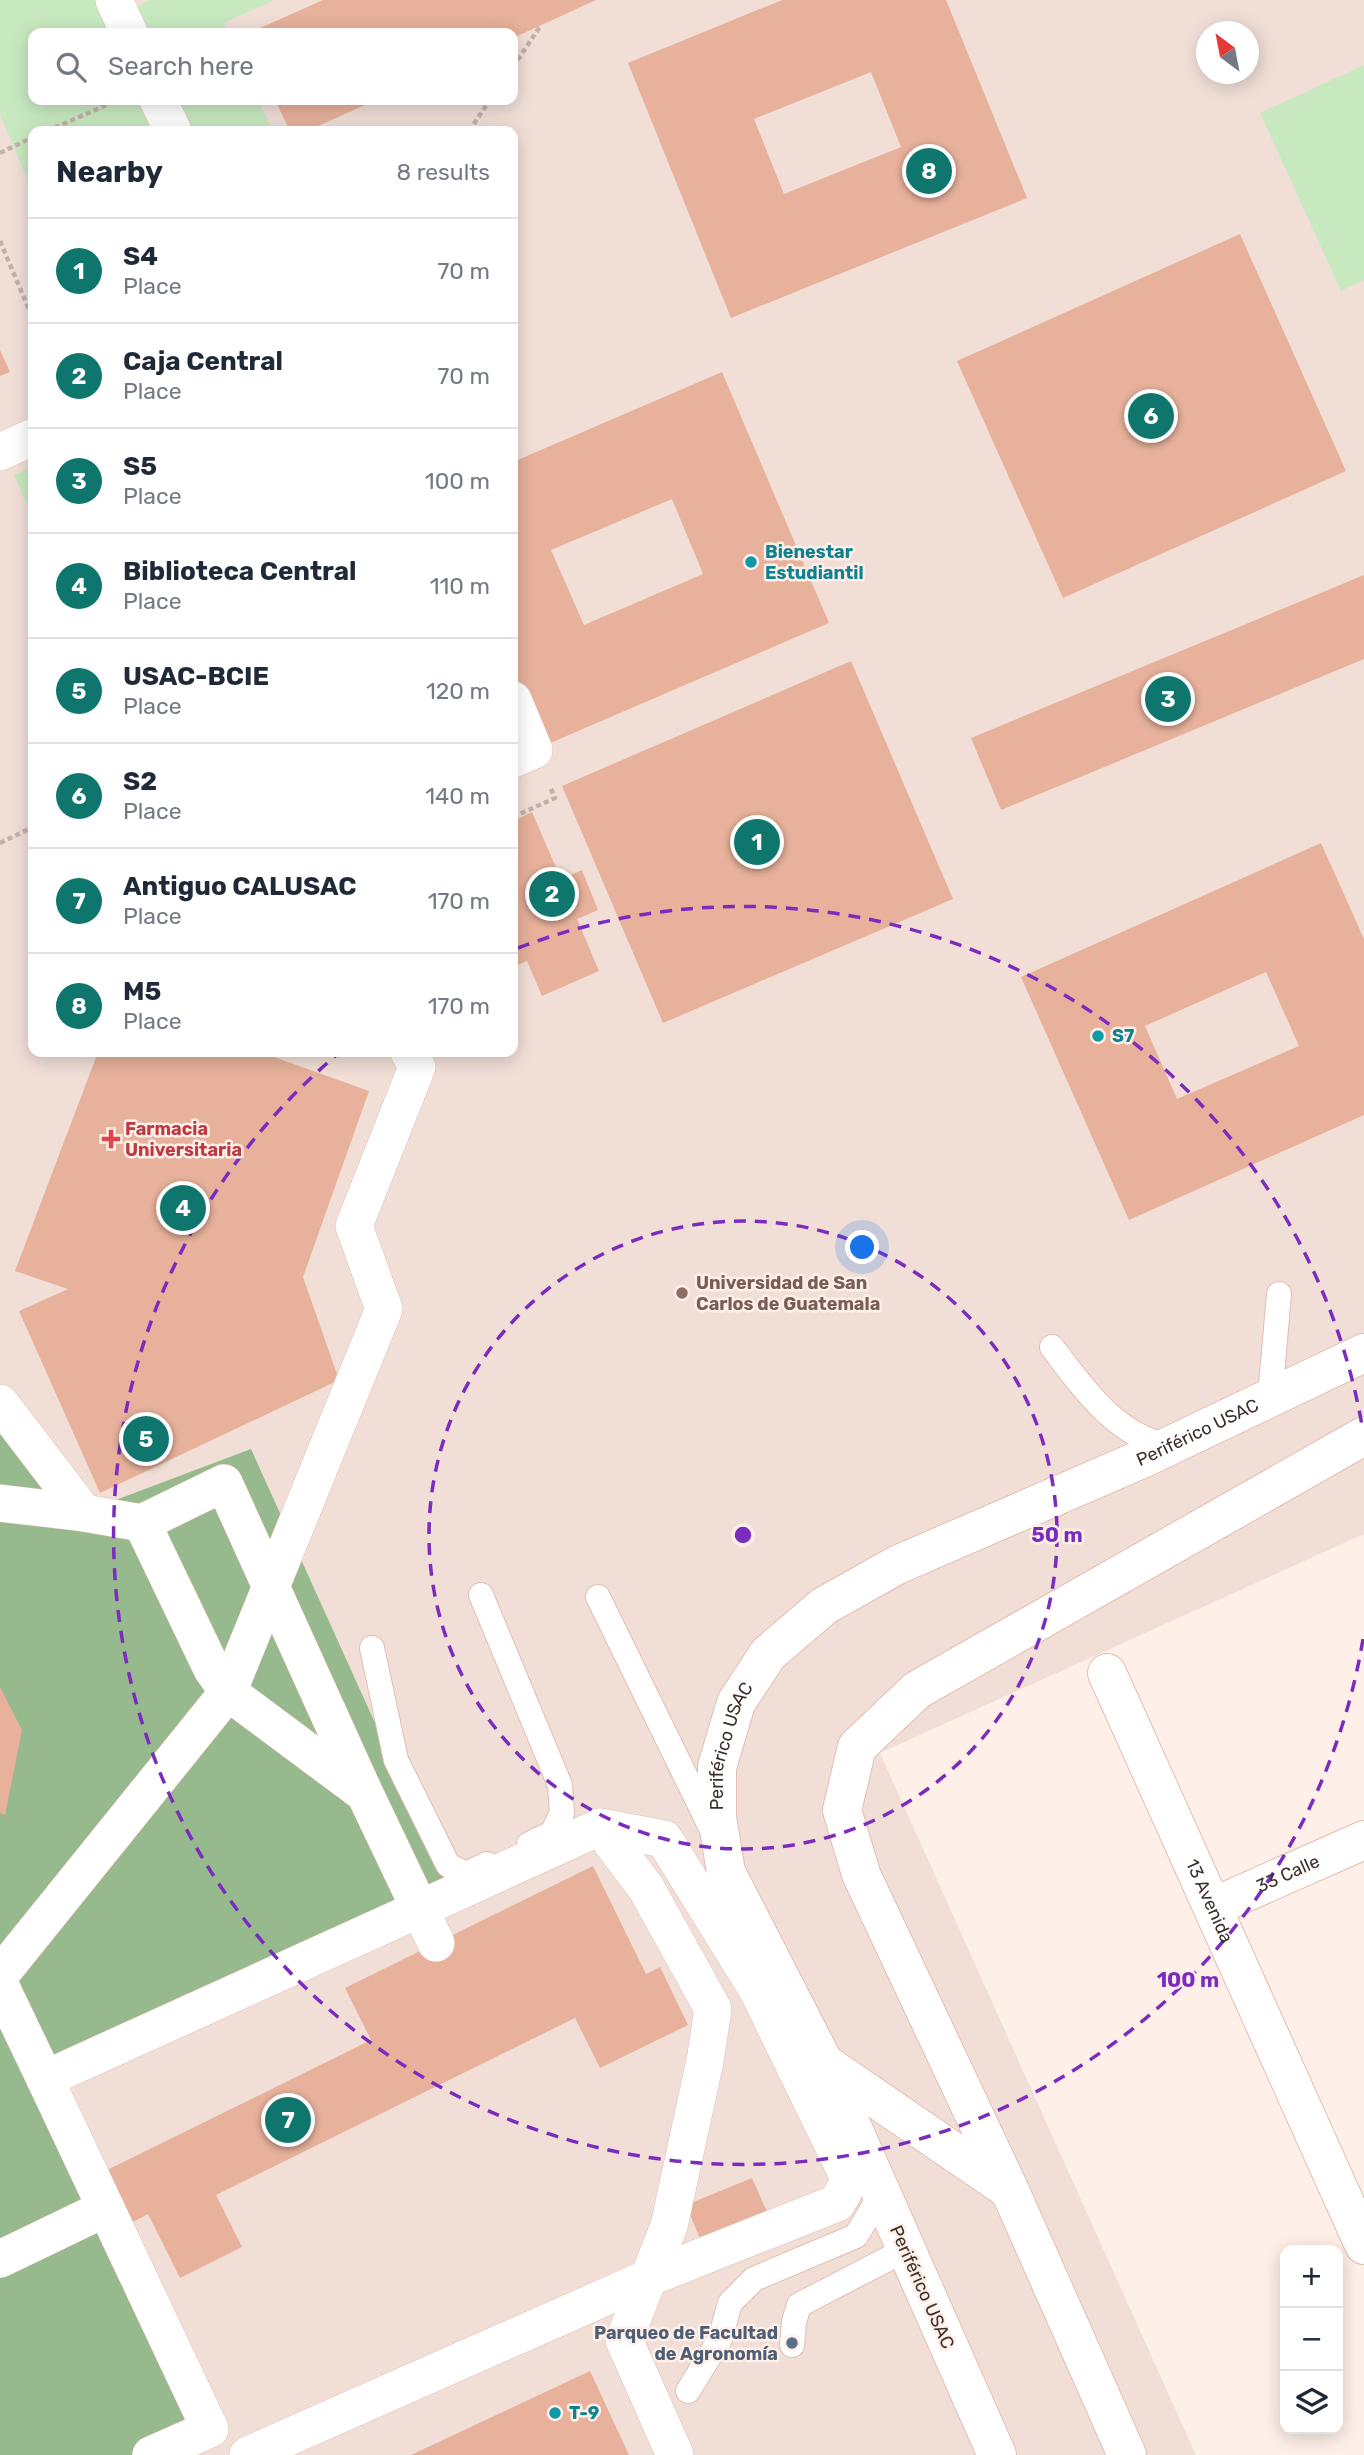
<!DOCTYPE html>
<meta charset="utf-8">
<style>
:root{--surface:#fff;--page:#f6f6f7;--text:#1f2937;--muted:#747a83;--line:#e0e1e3;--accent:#0f766e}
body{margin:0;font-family:Rubik,sans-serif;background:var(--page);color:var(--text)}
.controls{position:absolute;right:21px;bottom:21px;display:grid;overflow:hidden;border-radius:14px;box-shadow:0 4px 18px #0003}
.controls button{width:63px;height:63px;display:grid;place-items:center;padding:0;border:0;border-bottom:2px solid var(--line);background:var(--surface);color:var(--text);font:35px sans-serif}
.compass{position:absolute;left:1196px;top:21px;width:63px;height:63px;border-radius:50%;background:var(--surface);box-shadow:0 4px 18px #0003;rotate:328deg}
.you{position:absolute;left:863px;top:1248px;width:24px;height:24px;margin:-18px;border:5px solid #fff;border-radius:50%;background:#1a73e8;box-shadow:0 0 0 10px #1a73e833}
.badge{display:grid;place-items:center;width:46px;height:46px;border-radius:50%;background:var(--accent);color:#fff;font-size:23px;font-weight:700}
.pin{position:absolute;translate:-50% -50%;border:4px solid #fff;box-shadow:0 2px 7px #0006}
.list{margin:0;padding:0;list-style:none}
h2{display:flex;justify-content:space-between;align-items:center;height:91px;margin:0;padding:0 28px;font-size:30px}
h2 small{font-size:23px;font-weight:400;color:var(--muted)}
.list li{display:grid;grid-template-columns:46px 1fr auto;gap:21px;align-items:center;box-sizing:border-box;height:105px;padding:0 28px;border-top:2px solid var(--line)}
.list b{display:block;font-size:26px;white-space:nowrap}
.list p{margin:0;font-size:23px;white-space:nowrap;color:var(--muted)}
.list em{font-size:23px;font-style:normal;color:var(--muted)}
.icon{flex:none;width:38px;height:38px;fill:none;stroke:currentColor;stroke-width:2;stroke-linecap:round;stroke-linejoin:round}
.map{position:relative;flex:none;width:1364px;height:2455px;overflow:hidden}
.search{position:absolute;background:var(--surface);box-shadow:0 4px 18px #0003;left:28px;top:28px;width:490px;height:77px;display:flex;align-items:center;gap:18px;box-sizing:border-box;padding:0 24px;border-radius:14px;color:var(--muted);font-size:26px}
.panel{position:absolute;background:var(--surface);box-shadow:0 4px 18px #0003;left:28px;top:126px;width:490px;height:931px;border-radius:14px}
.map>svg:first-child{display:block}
.built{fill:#f1dfd7;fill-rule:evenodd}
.green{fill:#c8e9c0}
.forest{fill:#97b98e}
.building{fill:#e7b19b;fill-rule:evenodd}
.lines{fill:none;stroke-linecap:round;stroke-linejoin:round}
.service-casing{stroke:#e3beaf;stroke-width:26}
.pedestrian-casing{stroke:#e3beaf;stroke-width:38}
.minor-casing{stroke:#e3beaf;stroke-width:40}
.tertiary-casing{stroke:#e3beaf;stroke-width:40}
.path{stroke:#c0b1ab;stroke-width:4.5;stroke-dasharray:5 3.5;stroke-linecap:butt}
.service{stroke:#fff;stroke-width:24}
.pedestrian{stroke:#fff;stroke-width:37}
.minor{stroke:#fff;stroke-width:38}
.tertiary{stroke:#fff;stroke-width:38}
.ring{fill:none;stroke:#7b2cbf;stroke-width:3.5;stroke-dasharray:12 9}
.culture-dot{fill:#0f9aa8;stroke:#ffefe9;stroke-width:2.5}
.health-dot{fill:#e0444e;stroke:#ffefe9;stroke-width:2.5}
.education-dot{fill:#8d6e63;stroke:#ffefe9;stroke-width:2.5}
.service-dot{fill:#5c6f8a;stroke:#ffefe9;stroke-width:2.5}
.labels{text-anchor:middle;stroke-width:5;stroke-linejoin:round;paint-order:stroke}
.culture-label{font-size:18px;font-weight:bold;fill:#0d838f;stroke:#ffefe9;text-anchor:start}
.health-label{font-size:18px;font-weight:bold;fill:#be3a42;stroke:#ffefe9;text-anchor:start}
.education-label{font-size:18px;font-weight:bold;fill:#785e54;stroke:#ffefe9;text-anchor:start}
.street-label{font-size:18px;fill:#3d2f29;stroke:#ffefe9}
.service-label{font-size:18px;font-weight:bold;fill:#4e5e75;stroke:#ffefe9;text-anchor:end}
.centre{fill:#7b2cbf;stroke:#ffefe9;stroke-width:3.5}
.ring-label{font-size:21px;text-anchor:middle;font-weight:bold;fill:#7b2cbf;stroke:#ffefe9;stroke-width:5;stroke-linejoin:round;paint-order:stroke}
</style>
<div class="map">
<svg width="1364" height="2455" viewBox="0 0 1364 2455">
<rect width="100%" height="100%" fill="#ffefe9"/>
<!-- built -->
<path class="built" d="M0,0H1364V1534L880,1753L1196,2455H0ZM1206,32H1248V74H1206ZM33,33H513V100H33ZM33,131H513V1052H33Z"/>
<!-- green -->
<g class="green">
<path d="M0,0H114L129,33H33V100H158L173,131H33V192L0,115Z"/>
<path d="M150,0H274L224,23L228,33H149L137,6Z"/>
<path d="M1364,65V280L1341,291L1260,113Z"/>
<path d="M179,100H258L273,131H193Z"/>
<path d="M33,466V517L14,475Z"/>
</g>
<!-- forest -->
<path class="forest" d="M0,1403L84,1512L251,1449L452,1893L53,2095L210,2429L154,2455H0Z"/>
<!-- building -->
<g class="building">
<path d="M323,0H596L513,38V33H249Z"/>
<path d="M782,0H946L1027,198L731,318L628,63ZM871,72L901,147L784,194L754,119Z"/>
<path d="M275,100H376L307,131H290Z"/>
<path d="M1240,234L1346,471L1063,598L957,361Z"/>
<path d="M0,350L10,372L0,376Z"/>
<path d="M722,372L829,623L534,750L513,700V462ZM672,499L703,574L584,625L551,550Z"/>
<path d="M1364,575V659L1001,810L971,738Z"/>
<path d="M851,661L953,899L663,1023L562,786Z"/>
<path d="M532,812L561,879L582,870L598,910L577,919L599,971L542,996L527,961L513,967V821Z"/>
<path d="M1321,843L1364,939V1115L1129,1220L1021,977ZM1266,972L1299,1046L1177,1099L1145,1026Z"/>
<path d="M98,1052H260L369,1091L303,1277L339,1380L100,1493L19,1311L68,1289L15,1271Z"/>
<path d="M0,1687L22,1730L5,1815L0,1813Z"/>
<path d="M593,1866L646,1974L660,1967L688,2025L600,2068L575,2018L216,2195L242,2247L180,2278L148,2214L129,2224L103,2172L371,2040L345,1988Z"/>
<path d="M752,2178L771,2221L704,2248L686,2205Z"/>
<path d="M590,2371L629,2455H411Z"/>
</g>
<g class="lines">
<defs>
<g id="service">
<path d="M1052,1347C1083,1388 1115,1435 1168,1446"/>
<path d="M1270,1397L1279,1294"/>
<path d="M481,1595L560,1785L562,1813L552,1833L529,1844"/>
<path d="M598,1597L713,1832"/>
<path d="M372,1648L396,1760L448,1865L466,1874L487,1864"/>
<path d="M792,2345L794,2322L799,2305L905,2250"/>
<path d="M688,2391L720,2339L730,2303L754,2279L856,2236L874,2206L878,2187"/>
</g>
<g id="pedestrian">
<path d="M114,0L129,33"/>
<path d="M158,100L173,131"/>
<path d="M0,452L33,437"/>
<path d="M513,700L534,750L513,759"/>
<path d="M0,1403L84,1513L142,1523L212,1669L228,1692L365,1794L436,1943"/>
<path d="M0,1503L84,1513"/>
<path d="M142,1523L224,1483L364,1792"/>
<path d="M0,1975L228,1692L384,1309L354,1226L417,1067L409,1052"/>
<path d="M0,1985L45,2079L600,1827L646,1888L713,2009L705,2061L669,2226L624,2340L675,2455"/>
<path d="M45,2079L210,2429L151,2455"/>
<path d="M0,2259L106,2208"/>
<path d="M248,2455L648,2278L837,2203L850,2180L757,1989L664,1839L600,1827"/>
</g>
<g id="minor">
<path id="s1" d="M1107,1673L1364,2245"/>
<path id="s2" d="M1213,1907L1364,1840"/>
<path id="s3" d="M997,2455L824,2063L726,1872L717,1817V1767L736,1703L768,1654L824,1606L897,1565L1144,1458L1364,1353"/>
</g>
<g id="tertiary">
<path d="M824,2063L1008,2189"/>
<path d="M1127,2455L1010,2191L861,1874L842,1810L857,1747L917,1690L1364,1436"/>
</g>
</defs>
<!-- service casing -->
<use href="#service" class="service-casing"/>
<!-- pedestrian casing -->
<use href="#pedestrian" class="pedestrian-casing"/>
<!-- minor casing -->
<use href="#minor" class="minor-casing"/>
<!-- tertiary casing -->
<use href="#tertiary" class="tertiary-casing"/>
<!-- path -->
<g class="path">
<path d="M513,67L541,25"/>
<path d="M47,131L118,100"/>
<path d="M469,131L490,100"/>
<path d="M0,153L33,137"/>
<path d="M0,241L33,319"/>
<path d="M513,817L555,798L550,787"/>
<path d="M0,843L33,827"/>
</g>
<!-- service -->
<use href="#service" class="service"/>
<!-- pedestrian -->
<use href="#pedestrian" class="pedestrian"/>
<!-- minor -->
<use href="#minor" class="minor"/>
<!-- tertiary -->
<use href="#tertiary" class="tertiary"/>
</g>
<!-- distance rings -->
<g class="ring">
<circle cx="743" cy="1535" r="314"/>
<path d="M1363 1639A629 629 0 1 1 339 1053M518 948A629 629 0 0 1 1363 1431"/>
</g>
<!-- markers -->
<g class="culture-dot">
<circle cx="751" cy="562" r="7"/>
<circle cx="1098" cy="1036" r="7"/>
<circle cx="555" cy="2413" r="7"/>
</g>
<path class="health-dot" d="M107.5 1128.5h7v7h7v7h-7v7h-7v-7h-7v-7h7z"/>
<circle class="education-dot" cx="682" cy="1293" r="7"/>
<circle class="service-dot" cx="792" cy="2343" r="7"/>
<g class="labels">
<!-- culture labels -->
<g class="culture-label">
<text x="765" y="558">Bienestar<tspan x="765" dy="21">Estudiantil</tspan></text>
<text x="1112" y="1042">S7</text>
<text x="569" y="2419">T-9</text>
</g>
<!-- health labels -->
<g class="health-label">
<text x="125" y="1135">Farmacia<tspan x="125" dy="21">Universitaria</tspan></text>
</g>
<!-- education labels -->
<g class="education-label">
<text x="696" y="1289">Universidad de San<tspan x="696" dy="21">Carlos de Guatemala</tspan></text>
</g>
<!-- street labels -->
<g class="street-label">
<text dy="6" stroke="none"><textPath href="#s3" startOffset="1360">Periférico USAC</textPath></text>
<text dy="6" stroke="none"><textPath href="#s3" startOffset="772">Periférico USAC</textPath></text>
<text dy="6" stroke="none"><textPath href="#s2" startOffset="82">33 Calle</textPath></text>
<text dy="6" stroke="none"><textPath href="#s1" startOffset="250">13 Avenida</textPath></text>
<text transform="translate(922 2287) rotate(66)" y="6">Periférico USAC</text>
</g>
<!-- service labels -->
<g class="service-label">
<text x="778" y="2339">Parqueo de Facultad<tspan x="778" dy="21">de Agronomía</tspan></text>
</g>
</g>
<circle cx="743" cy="1535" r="10" class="centre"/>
<g class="ring-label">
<text x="1057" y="1542">50 m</text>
<text x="1188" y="1987">100 m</text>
</g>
</svg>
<div class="controls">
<button>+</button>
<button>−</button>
<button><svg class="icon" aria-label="layers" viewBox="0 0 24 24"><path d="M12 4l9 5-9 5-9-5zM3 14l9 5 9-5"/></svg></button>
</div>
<svg class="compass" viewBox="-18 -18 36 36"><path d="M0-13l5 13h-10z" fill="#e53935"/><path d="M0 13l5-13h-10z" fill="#747a83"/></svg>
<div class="you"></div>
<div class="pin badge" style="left:757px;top:842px">1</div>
<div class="pin badge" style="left:552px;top:894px">2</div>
<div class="pin badge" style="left:1168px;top:699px">3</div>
<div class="pin badge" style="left:183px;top:1208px">4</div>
<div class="pin badge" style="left:146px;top:1439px">5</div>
<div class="pin badge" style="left:1151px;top:416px">6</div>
<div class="pin badge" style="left:288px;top:2120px">7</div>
<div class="pin badge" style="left:929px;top:171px">8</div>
<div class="search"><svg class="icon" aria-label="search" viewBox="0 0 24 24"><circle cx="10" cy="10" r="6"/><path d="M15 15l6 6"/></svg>Search here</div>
<section class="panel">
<h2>Nearby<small>8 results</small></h2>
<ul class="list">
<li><span class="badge">1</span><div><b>S4</b><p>Place</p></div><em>70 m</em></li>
<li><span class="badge">2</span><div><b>Caja Central</b><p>Place</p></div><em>70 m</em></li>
<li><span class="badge">3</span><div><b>S5</b><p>Place</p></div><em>100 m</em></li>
<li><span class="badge">4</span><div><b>Biblioteca Central</b><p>Place</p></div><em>110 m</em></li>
<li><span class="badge">5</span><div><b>USAC-BCIE</b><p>Place</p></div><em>120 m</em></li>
<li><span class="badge">6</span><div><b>S2</b><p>Place</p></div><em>140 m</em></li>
<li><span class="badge">7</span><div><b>Antiguo CALUSAC</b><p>Place</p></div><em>170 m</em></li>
<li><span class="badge">8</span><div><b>M5</b><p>Place</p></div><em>170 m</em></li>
</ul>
</section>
</div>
